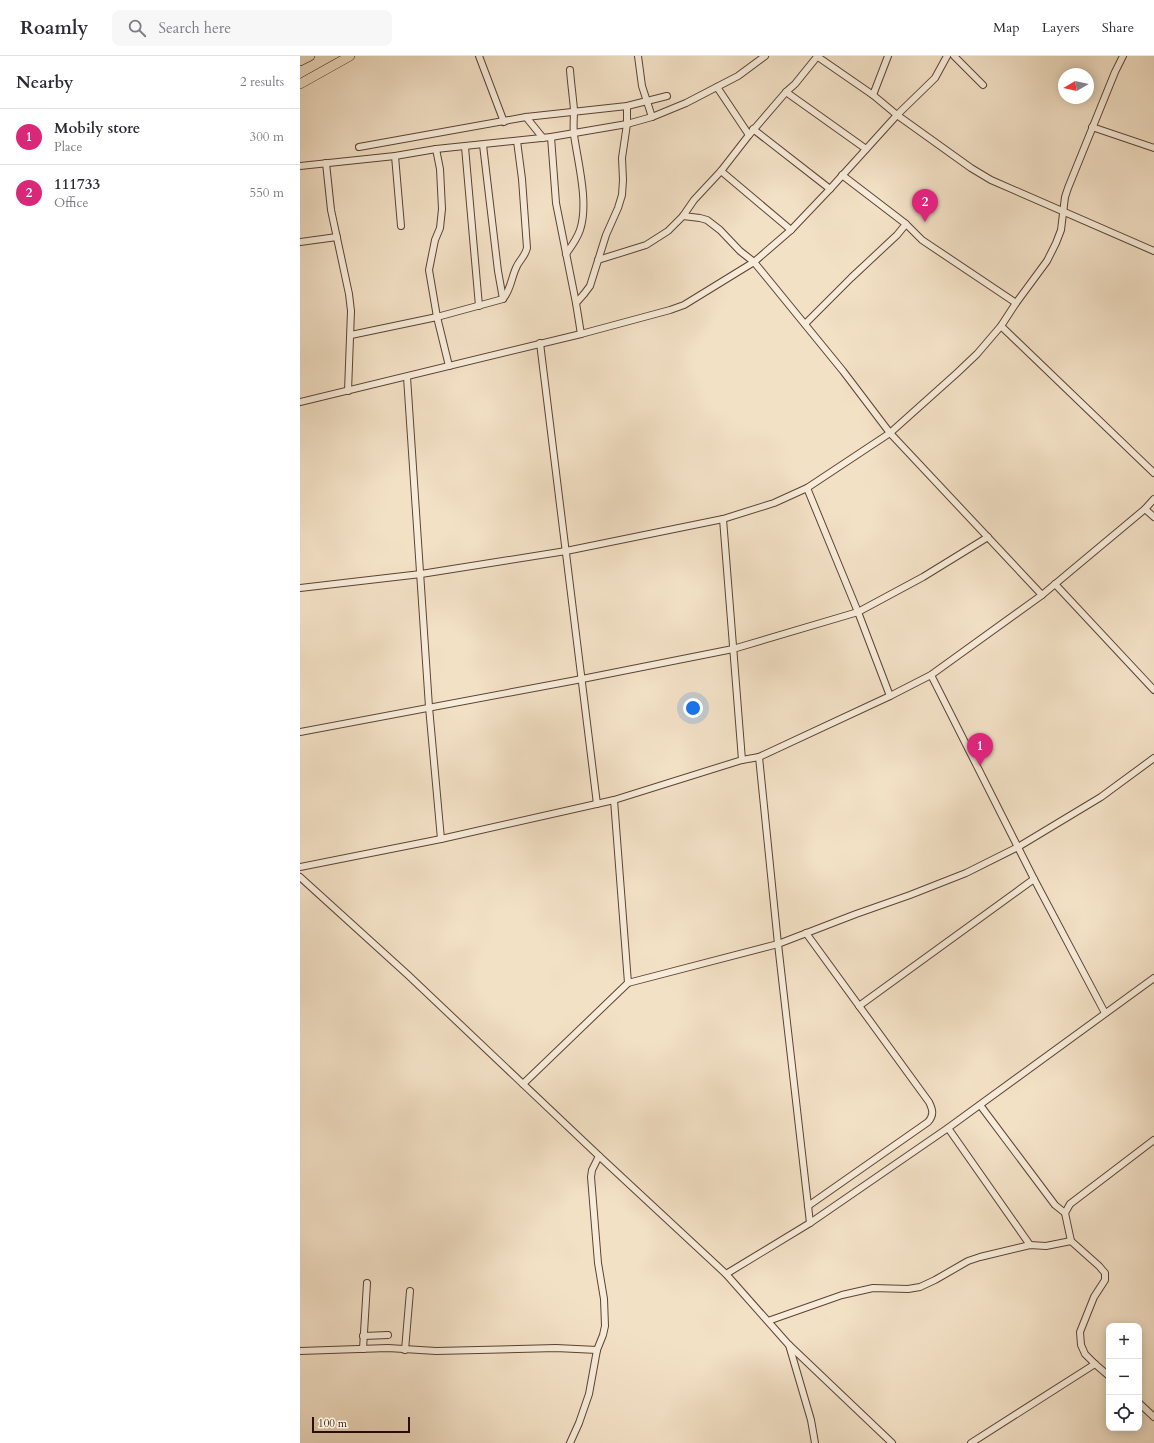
<!DOCTYPE html>
<meta charset="utf-8">
<style>
:root{--surface:#fff;--page:#f7f7f7;--text:#2b2b33;--muted:#7c7c81;--line:#e1e1e2;--accent:#db2777}
body{margin:0;font-family:Cardo,serif;background:var(--page);color:var(--text)}
.controls{position:absolute;right:12px;bottom:12px;display:grid;overflow:hidden;border-radius:8px;box-shadow:0 2px 10px #0003}
.controls button{width:36px;height:36px;display:grid;place-items:center;padding:0;border:0;border-bottom:1px solid var(--line);background:var(--surface);color:var(--text);font:20px sans-serif}
.compass{position:absolute;left:758px;top:12px;width:36px;height:36px;border-radius:50%;background:var(--surface);box-shadow:0 2px 10px #0003;rotate:261deg}
.scale{position:absolute;left:12px;bottom:10px;width:98px;box-sizing:border-box;padding-left:4px;border:2px solid #2b0d02;border-top:0;font-size:11px;line-height:14px;white-space:nowrap;color:#2b0d02;-webkit-text-stroke:3px #f7ecda;paint-order:stroke}
.you{position:absolute;left:393px;top:652px;width:14px;height:14px;margin:-10px;border:3px solid #fff;border-radius:50%;background:#1a73e8;box-shadow:0 0 0 6px #1a73e833}
.badge{display:grid;place-items:center;width:26px;height:26px;border-radius:50%;background:var(--accent);color:#fff;font-size:13px;font-weight:700}
.pin{position:absolute;translate:-50% -33px;filter:drop-shadow(0 1px 2px #0008)}
.pin::after{content:'';position:absolute;top:21px;width:14px;height:12px;background:inherit;clip-path:polygon(0 0,100% 0,50% 100%)}
.list{margin:0;padding:0;list-style:none}
h2{display:flex;justify-content:space-between;align-items:center;height:52px;margin:0;padding:0 16px;font-size:17px}
h2 small{font-size:13px;font-weight:400;color:var(--muted)}
.list li{display:grid;grid-template-columns:26px 1fr auto;gap:12px;align-items:center;box-sizing:border-box;height:56px;padding:0 16px;border-top:1px solid var(--line)}
.list b{display:block;font-size:15px;white-space:nowrap}
.list p{margin:0;font-size:13px;white-space:nowrap;color:var(--muted)}
.list em{font-size:13px;font-style:normal;color:var(--muted)}
.icon{flex:none;width:22px;height:22px;fill:none;stroke:currentColor;stroke-width:2;stroke-linecap:round;stroke-linejoin:round}
.map{position:relative;flex:none;width:854px;height:1387px;overflow:hidden}
header{display:flex;align-items:center;gap:24px;box-sizing:border-box;height:56px;padding:0 20px;background:var(--surface);border-bottom:1px solid var(--line)}
header strong{font-size:19px}
nav{display:flex;gap:22px;margin-inline-start:auto;font-size:14px}
.search{width:280px;height:36px;background:var(--page);display:flex;align-items:center;gap:10px;box-sizing:border-box;padding:0 14px;border-radius:8px;color:var(--muted);font-size:15px}
main{display:flex}
aside{flex:1;background:var(--surface)}
.map>svg:first-child{display:block}
.lines{fill:none;stroke-linecap:round;stroke-linejoin:round}
.minor-casing{stroke:#5d4233;stroke-width:8}
.primary-casing{stroke:#2b0d02;stroke-width:10}
.minor{stroke:#f7ecda;stroke-width:6}
.primary{stroke:#f3e1c6;stroke-width:9}
</style>
<header>
<strong>Roamly</strong>
<div class="search"><svg class="icon" aria-label="search" viewBox="0 0 24 24"><circle cx="10" cy="10" r="6"/><path d="M15 15l6 6"/></svg>Search here</div>
<nav><a>Map</a><a>Layers</a><a>Share</a></nav>
</header>
<main>
<aside>
<h2>Nearby<small>2 results</small></h2>
<ul class="list">
<li><span class="badge">1</span><div><b>Mobily store</b><p>Place</p></div><em>300 m</em></li>
<li><span class="badge">2</span><div><b>111733</b><p>Office</p></div><em>550 m</em></li>
</ul>
</aside>
<div class="map">
<svg width="854" height="1387" viewBox="0 0 854 1387">
<rect width="100%" height="100%" fill="#f3e1c6"/>
<filter id="stains"><feTurbulence type="fractalNoise" baseFrequency=".005" numOctaves="4"/><feColorMatrix values="0 0 0 0 .2 0 0 0 0 .09 0 0 0 0 .02 0 0 0 .5 -.17"/></filter>
<radialGradient id="worn" r=".72"><stop offset=".6" stop-color="#630" stop-opacity="0"/><stop offset="1" stop-color="#630" stop-opacity=".3"/></radialGradient>
<g class="lines">
<defs>
<g id="minor">
<path d="M179,0L204,66"/>
<path d="M338,0L342,30L352,61"/>
<path d="M654,0L683,29"/>
<path d="M417,31L449,79"/>
<path d="M486,36L566,93"/>
<path d="M573,39L588,0"/>
<path d="M226,61L243,82"/>
<path d="M792,71L854,92"/>
<path d="M453,73L530,133"/>
<path d="M251,81L256,147L276,247"/>
<path d="M183,89L198,215L203,243"/>
<path d="M59,91L226,61L327,50L367,40"/>
<path d="M165,91L179,250"/>
<path d="M136,93L140,113L142,153L140,172L135,184L129,214L137,261L149,310"/>
<path d="M95,100L101,170"/>
<path d="M26,107L31,154L49,238L51,255L48,335"/>
<path d="M0,110L95,100L136,93L251,81L327,68L352,61L386,47L438,20L465,0"/>
<path d="M421,115L491,174"/>
<path d="M542,119L606,168L622,184L716,247"/>
<path d="M383,160L400,162L407,164L420,174L440,195L454,206L543,315L590,377L742,539"/>
<path d="M0,186L37,181"/>
<path d="M266,198C271,191 277,183 280,174C289,147 278,107 274,79C273,71 274,62 274,54C273,41 271,28 270,14"/>
<path d="M298,204L346,189L368,175L383,160L394,144L421,115L449,79L486,36L495,28L516,2L518,1L573,39L597,59L671,112L691,124L854,195"/>
<path d="M505,268L551,222L597,179L606,168"/>
<path d="M701,270L854,417"/>
<path d="M281,278L276,247L284,238L290,230L306,179L318,152L322,139L323,124L322,102L327,68V50"/>
<path d="M51,279L137,261L203,243C211,233 211,223 216,212C219,204 225,201 227,192L222,123L217,85"/>
<path d="M240,287L297,748"/>
<path d="M107,321L129,651L141,783"/>
<path d="M0,346L281,278L370,254L384,249L454,206L491,174L530,133L597,59L635,22L647,0"/>
<path d="M507,432L558,556L590,640"/>
<path d="M845,453L854,461"/>
<path d="M423,463L442,704"/>
<path d="M755,528L854,634"/>
<path d="M0,532L121,518L266,495L423,463L474,447L507,432L590,377L657,317L677,298L701,270L716,247L747,205L756,187L761,174L765,141L768,132L815,16L823,0"/>
<path d="M631,619L734,823L805,957"/>
<path d="M0,676L282,623L433,593L558,556L623,521L688,481"/>
<path d="M459,701L478,888L510,1167"/>
<path d="M314,744L328,927"/>
<path d="M0,811L141,783L314,744L442,704L459,701L590,640L631,619L742,539L845,453L854,443"/>
<path d="M0,821L108,919L299,1100L426,1218L488,1288L592,1387"/>
<path d="M506,877L629,1046C633,1054 634,1059 628,1066L508,1150"/>
<path d="M559,950L734,823"/>
<path d="M223,1028L328,927L478,888L556,858L610,839L666,817L718,791L801,741L854,702"/>
<path d="M680,1049L755,1149L765,1157"/>
<path d="M648,1072L730,1189"/>
<path d="M426,1218L510,1167L648,1072L854,922"/>
<path d="M468,1265L542,1239L573,1232L608,1233L620,1231L635,1224L668,1205L680,1201L730,1189L746,1190L771,1185"/>
<path d="M63,1280L88,1279"/>
<path d="M489,1289L511,1364L515,1387"/>
<path d="M63,1293L67,1227"/>
<path d="M105,1294L110,1235"/>
<path d="M0,1295L88,1292L136,1295L256,1292L297,1294"/>
<path d="M809,1320L795,1308L785,1298L781,1289L780,1276L794,1241L805,1224V1217L799,1210L771,1185L765,1157L770,1148L854,1084"/>
<path d="M839,1347L854,1361"/>
<path d="M270,1387L279,1367L289,1338L297,1294L303,1279L305,1270L304,1243L298,1207L291,1121L292,1114L299,1100"/>
<path d="M671,1387L795,1308"/>
</g>
<g id="primary">
<path d="M0,5L10,0"/>
<path d="M0,28L50,0"/>
</g>
</defs>
<!-- minor casing -->
<use href="#minor" class="minor-casing"/>
<!-- primary casing -->
<use href="#primary" class="primary-casing"/>
<!-- minor -->
<use href="#minor" class="minor"/>
<!-- primary -->
<use href="#primary" class="primary"/>
</g>
<rect width="100%" height="100%" filter="url(#stains)"/>
<rect width="100%" height="100%" fill="url(#worn)"/>
</svg>
<div class="controls">
<button>+</button>
<button>−</button>
<button><svg class="icon" aria-label="locate" viewBox="0 0 24 24"><circle cx="12" cy="12" r="6"/><path d="M12 2v4M12 18v4M2 12h4M18 12h4"/></svg></button>
</div>
<svg class="compass" viewBox="-18 -18 36 36"><path d="M0-13l5 13h-10z" fill="#e53935"/><path d="M0 13l5-13h-10z" fill="#7c7c81"/></svg>
<div class="scale">100 m</div>
<div class="you"></div>
<div class="pin badge" style="left:680px;top:710px">1</div>
<div class="pin badge" style="left:625px;top:166px">2</div>
</div>
</main>
